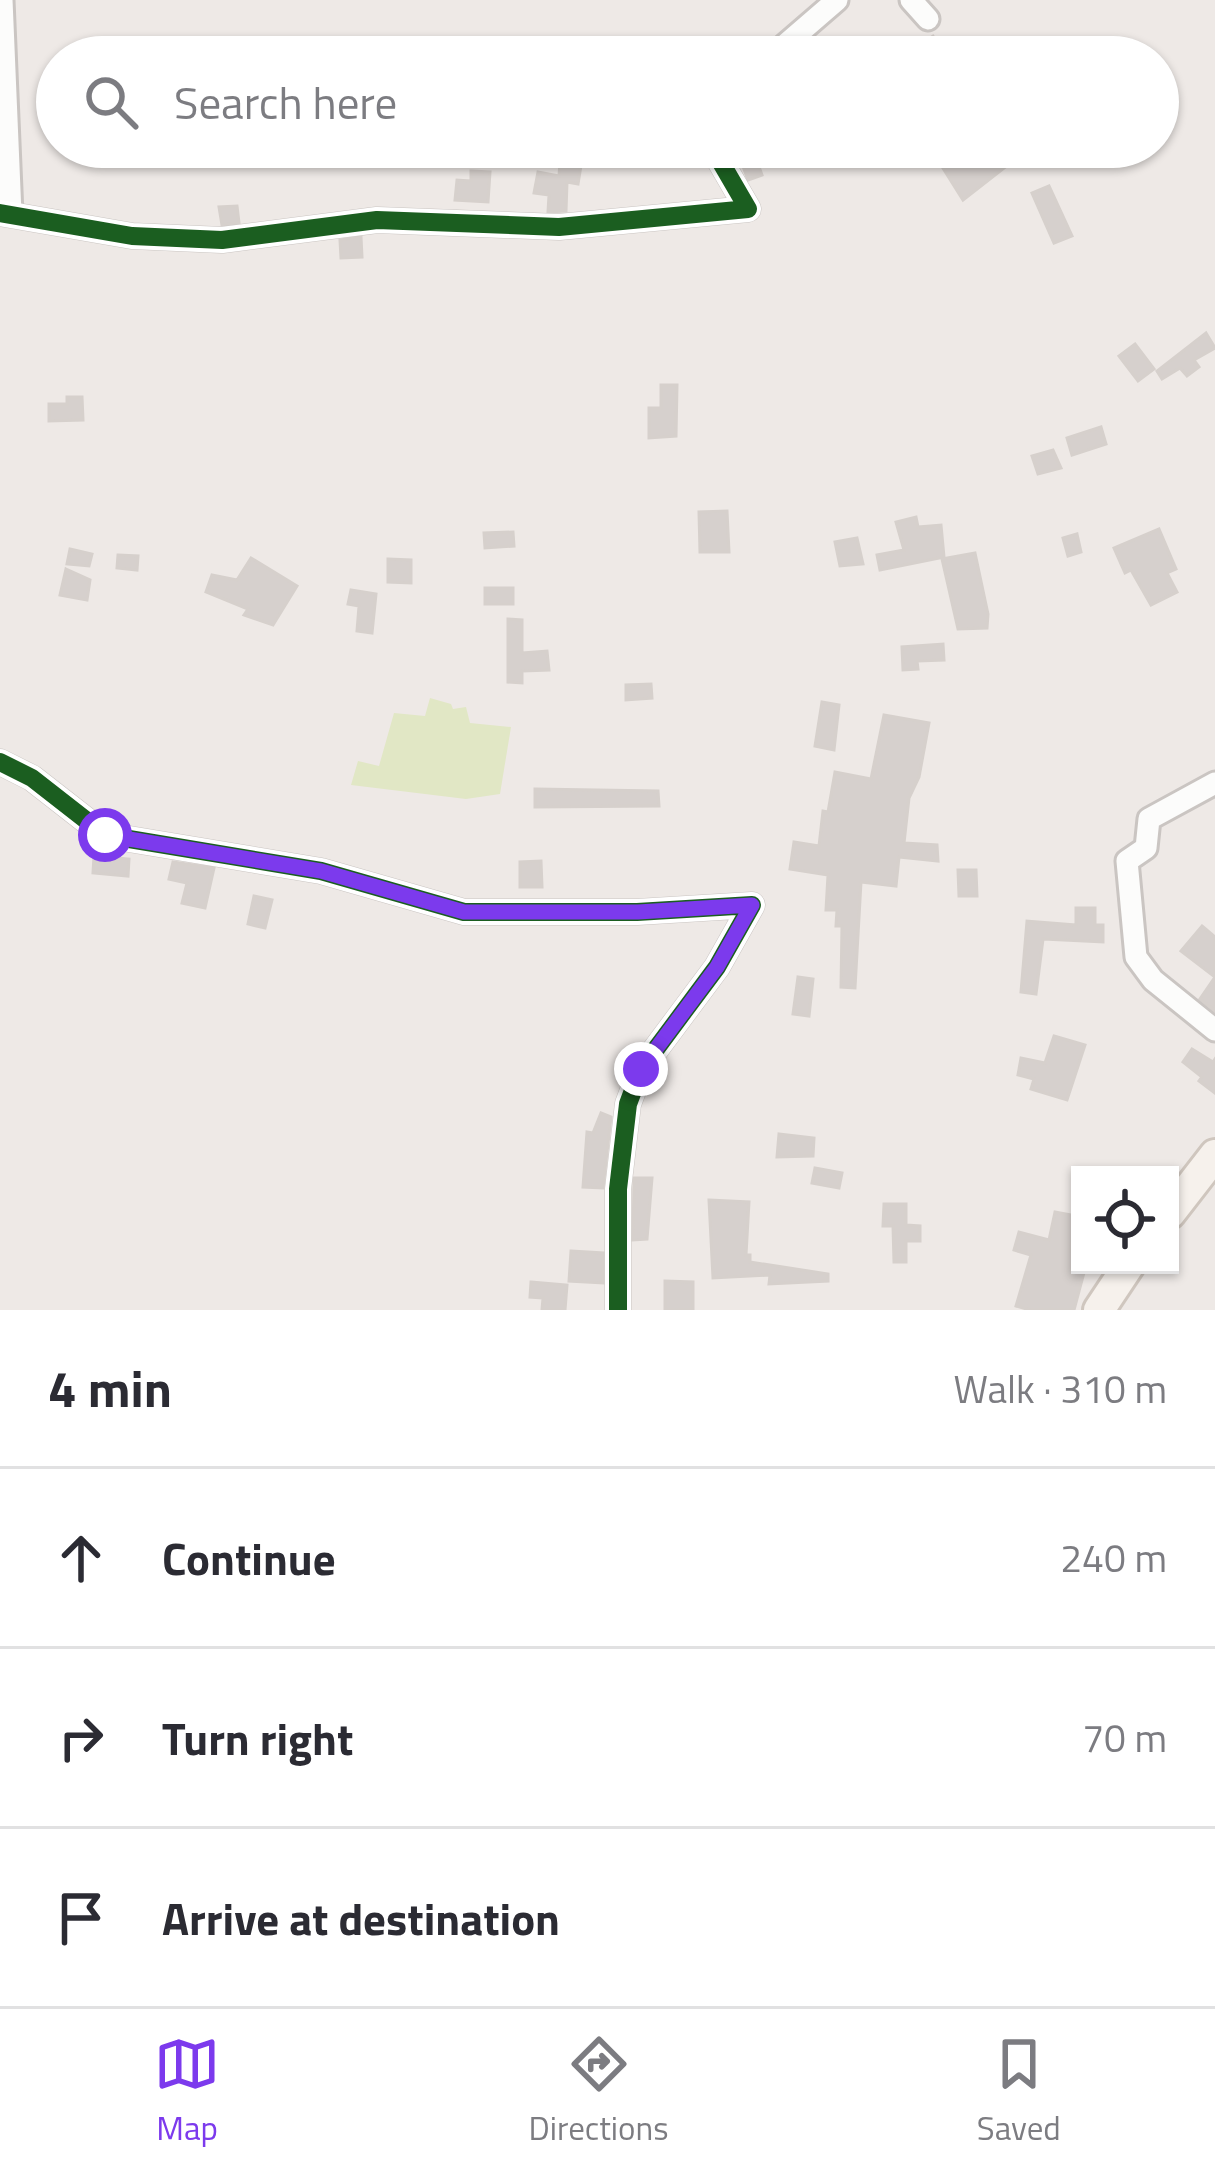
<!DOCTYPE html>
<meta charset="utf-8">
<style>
:root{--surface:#fff;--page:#f7f7f7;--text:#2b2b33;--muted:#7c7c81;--line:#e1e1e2;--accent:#7c3aed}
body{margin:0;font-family:"Titillium Web",sans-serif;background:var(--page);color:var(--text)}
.controls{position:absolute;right:36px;bottom:36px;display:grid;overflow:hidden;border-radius:0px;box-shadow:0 3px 9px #0004}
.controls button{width:108px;height:108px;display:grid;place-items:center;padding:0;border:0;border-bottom:3px solid var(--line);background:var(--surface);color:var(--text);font:60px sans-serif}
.stop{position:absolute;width:36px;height:36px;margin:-27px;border:9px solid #7c3aed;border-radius:50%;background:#fff}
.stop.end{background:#7c3aed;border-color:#fff;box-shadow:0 3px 12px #0008}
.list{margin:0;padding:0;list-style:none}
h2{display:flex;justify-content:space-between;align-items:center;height:156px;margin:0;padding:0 48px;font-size:51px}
h2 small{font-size:39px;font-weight:400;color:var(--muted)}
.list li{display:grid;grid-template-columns:78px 1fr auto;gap:36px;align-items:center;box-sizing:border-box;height:180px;padding:0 48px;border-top:3px solid var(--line)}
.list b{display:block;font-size:45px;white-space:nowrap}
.list em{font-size:39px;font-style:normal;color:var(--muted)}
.icon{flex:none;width:66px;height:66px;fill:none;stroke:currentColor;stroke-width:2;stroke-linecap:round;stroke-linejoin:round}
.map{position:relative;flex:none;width:1215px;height:1310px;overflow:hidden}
.search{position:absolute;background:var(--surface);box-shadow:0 3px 9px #0004;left:36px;right:36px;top:36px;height:132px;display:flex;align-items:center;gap:30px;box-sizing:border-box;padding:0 42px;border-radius:66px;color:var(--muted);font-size:45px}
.sheet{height:696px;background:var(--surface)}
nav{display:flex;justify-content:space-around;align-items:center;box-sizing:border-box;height:168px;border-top:3px solid var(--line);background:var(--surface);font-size:33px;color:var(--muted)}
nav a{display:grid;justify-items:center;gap:6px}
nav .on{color:var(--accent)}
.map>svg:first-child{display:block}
.green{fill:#e1e7c5}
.building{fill:#d6d0cd;stroke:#d6d0cc;stroke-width:3}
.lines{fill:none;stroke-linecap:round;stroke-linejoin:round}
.street-casing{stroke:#cac5c2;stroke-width:27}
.secondary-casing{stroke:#cfc6be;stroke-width:36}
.street{stroke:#fcfcfb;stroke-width:21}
.secondary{stroke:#f6f1ec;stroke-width:30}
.cycleway-casing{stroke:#fff;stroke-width:26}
.cycleway{stroke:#1b5e20;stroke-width:18}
.route{stroke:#7c3aed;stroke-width:15}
</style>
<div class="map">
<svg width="1215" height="1310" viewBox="0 0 1215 1310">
<rect width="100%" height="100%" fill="#eee9e6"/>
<!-- green -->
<path class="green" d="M430,698L451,704L453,709L466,707L470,723L511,727L500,794L466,799L351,785L358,761L379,766L394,713L425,716Z"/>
<!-- building -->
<g class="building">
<path d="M933,36L947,57H902Z"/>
<path d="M561,147H584L578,184L567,182L566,211L548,212L549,195L534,193L538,172L559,176Z"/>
<path d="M736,147H752L762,175L748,180Z"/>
<path d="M786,147H828L798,166Z"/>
<path d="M970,147H1031L963,200L941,165Z"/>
<path d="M471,171L490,172L488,202L455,200L457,180L471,181Z"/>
<path d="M1049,186L1072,236L1054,243L1032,193Z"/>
<path d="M237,206L239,223L222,225L219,207Z"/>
<path d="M361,237L362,257L341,258L340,240Z"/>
<path d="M1206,333L1215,348L1194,360L1199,367L1187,376L1180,368L1162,379L1157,371Z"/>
<path d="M1135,344L1154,369L1138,381L1119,356Z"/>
<path d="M661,385H677L676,436L649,438V408H661Z"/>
<path d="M67,397H82L83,420L49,421V404H67Z"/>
<path d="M1101,427L1106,444L1072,455L1067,438Z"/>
<path d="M1053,450L1061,468L1038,474L1032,456Z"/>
<path d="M727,511L729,552H700L699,512Z"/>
<path d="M916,517L918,527L941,525L944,557L880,570L877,555L904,550L896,522Z"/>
<path d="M1159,529L1176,569L1167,573L1177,592L1151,605L1131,570L1125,573L1114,548Z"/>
<path d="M513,532L514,546L485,548L484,533Z"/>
<path d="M1077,534L1081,552L1068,556L1063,538Z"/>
<path d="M857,538L863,564L840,566L835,542Z"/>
<path d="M70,549L92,554L89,566L67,564Z"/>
<path d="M975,553L988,614L987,628L958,629L942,559Z"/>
<path d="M118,555L138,556L137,570L117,568Z"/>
<path d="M251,558L297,586L273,625L244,615L248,609L206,592L212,575L237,580Z"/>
<path d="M388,559L411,560V583L388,582Z"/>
<path d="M66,569L90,580L87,600L60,595Z"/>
<rect x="485" y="588" width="28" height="16"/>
<path d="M351,590L376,594L372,633L357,631L359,606L348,604Z"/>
<path d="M508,619L522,620V653L547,651L549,670L522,671V683L508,682Z"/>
<path d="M943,644L944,660L917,661L918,669L903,670L902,647Z"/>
<path d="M651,684L652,698L626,700V685Z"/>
<path d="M822,702L839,705L834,750L815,746Z"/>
<path d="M884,715L929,723L919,777L909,798L904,843L937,845L938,861L899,857L896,886L861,882L855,988L841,987L842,926H836L837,910H826L828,875L790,869L794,842L819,846L823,811L828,812L835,772L871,779Z"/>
<path d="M535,789L658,791L659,806L535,807Z"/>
<path d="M94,856L129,859L128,876L93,873Z"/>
<path d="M541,861L542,887H520V862Z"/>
<path d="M173,862L214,868L205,908L182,903L187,883L169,879Z"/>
<path d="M958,870H976L977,896H959Z"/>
<path d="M254,896L272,900L265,928L248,924Z"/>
<path d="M1076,908H1095V925H1103V942L1043,939L1036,994L1021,992L1027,921L1076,925Z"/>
<path d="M1202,926L1215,937V1011L1200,999L1215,977L1181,951Z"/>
<path d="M798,977L813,979L809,1016L793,1014Z"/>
<path d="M1054,1036L1085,1045L1067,1100L1031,1089L1034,1079L1018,1075L1021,1058L1045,1063Z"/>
<path d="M1192,1049L1213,1062L1215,1059V1093L1199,1081L1202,1077L1183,1062Z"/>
<path d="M601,1113L611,1117L603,1188L583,1187L587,1132L593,1133Z"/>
<path d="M779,1134L814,1138L813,1156L777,1157Z"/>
<path d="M815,1168L842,1173L839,1188L812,1183Z"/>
<path d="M634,1178H652L647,1239L633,1240Z"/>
<path d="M709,1200L749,1202L746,1255H750V1262L828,1274V1281L769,1284L770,1275L713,1278Z"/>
<path d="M884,1204H906V1225L920,1226V1241H906V1262H894L893,1226H883Z"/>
<path d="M1055,1212L1076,1216L1070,1251L1080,1254V1265H1086L1074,1310H1030L1016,1306L1031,1255L1014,1250L1019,1232L1049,1240Z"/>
<path d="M571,1251L603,1253V1283L569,1281Z"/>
<path d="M665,1281L693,1282V1310H665Z"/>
<path d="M531,1282L567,1285L565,1310H542L543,1298L530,1297Z"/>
</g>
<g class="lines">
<defs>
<g id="street">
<path d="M2,0L11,214"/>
<path d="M911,0L928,19"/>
<path d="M771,57L837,0"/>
<path d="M0,213L132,236L222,240L377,220L559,227L748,209L712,147"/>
<path d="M0,762L32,778L105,835L321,871L464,912H637L752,905L717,967L641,1069L628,1104L618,1189V1310"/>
<path d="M1215,783L1149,819L1146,848L1127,861L1136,957L1153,980L1215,1030"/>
</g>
<g id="secondary">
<path d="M1170,1213L1215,1155"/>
<path d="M1099,1310L1129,1265"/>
</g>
</defs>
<!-- street casing -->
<use href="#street" class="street-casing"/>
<!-- secondary casing -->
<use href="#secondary" class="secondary-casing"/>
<!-- street -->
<use href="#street" class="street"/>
<!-- secondary -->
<use href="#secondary" class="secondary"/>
<defs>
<g id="cycleway">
<path d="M0,213L132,236L222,240L377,220L559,227L748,209L712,147"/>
<path d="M0,762L32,778L105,835L321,871L464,912H637L752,905L717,967L641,1069L628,1104L618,1189V1310"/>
</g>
</defs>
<!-- cycleway casing -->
<use href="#cycleway" class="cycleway-casing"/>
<!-- cycleway -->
<use href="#cycleway" class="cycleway"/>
</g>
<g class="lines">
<!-- route -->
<path class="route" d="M105,835L321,871L464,912H638L752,905L717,967L641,1069"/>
</g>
</svg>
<div class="controls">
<button><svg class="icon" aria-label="locate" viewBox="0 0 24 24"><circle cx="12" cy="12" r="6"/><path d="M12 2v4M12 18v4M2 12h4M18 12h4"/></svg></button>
</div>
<div class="stop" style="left:105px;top:835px"></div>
<div class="stop end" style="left:641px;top:1069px"></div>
<div class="search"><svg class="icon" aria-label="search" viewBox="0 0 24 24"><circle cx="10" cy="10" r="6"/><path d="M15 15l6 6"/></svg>Search here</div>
</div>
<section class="sheet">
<h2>4 min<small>Walk · 310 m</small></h2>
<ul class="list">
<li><svg class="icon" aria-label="ahead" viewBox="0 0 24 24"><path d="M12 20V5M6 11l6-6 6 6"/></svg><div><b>Continue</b></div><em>240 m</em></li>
<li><svg class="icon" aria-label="right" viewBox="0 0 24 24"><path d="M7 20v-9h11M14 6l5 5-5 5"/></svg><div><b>Turn right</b></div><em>70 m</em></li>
<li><svg class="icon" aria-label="arrive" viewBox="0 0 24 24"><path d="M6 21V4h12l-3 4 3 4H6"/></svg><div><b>Arrive at destination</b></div></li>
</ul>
</section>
<nav>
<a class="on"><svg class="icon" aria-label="map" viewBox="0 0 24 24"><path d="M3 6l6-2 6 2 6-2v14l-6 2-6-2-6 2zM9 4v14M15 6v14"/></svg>Map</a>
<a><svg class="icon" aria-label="directions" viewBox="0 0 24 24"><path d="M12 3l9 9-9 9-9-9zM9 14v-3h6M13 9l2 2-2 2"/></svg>Directions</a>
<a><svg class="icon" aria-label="saved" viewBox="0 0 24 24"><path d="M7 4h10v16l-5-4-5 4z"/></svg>Saved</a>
</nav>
